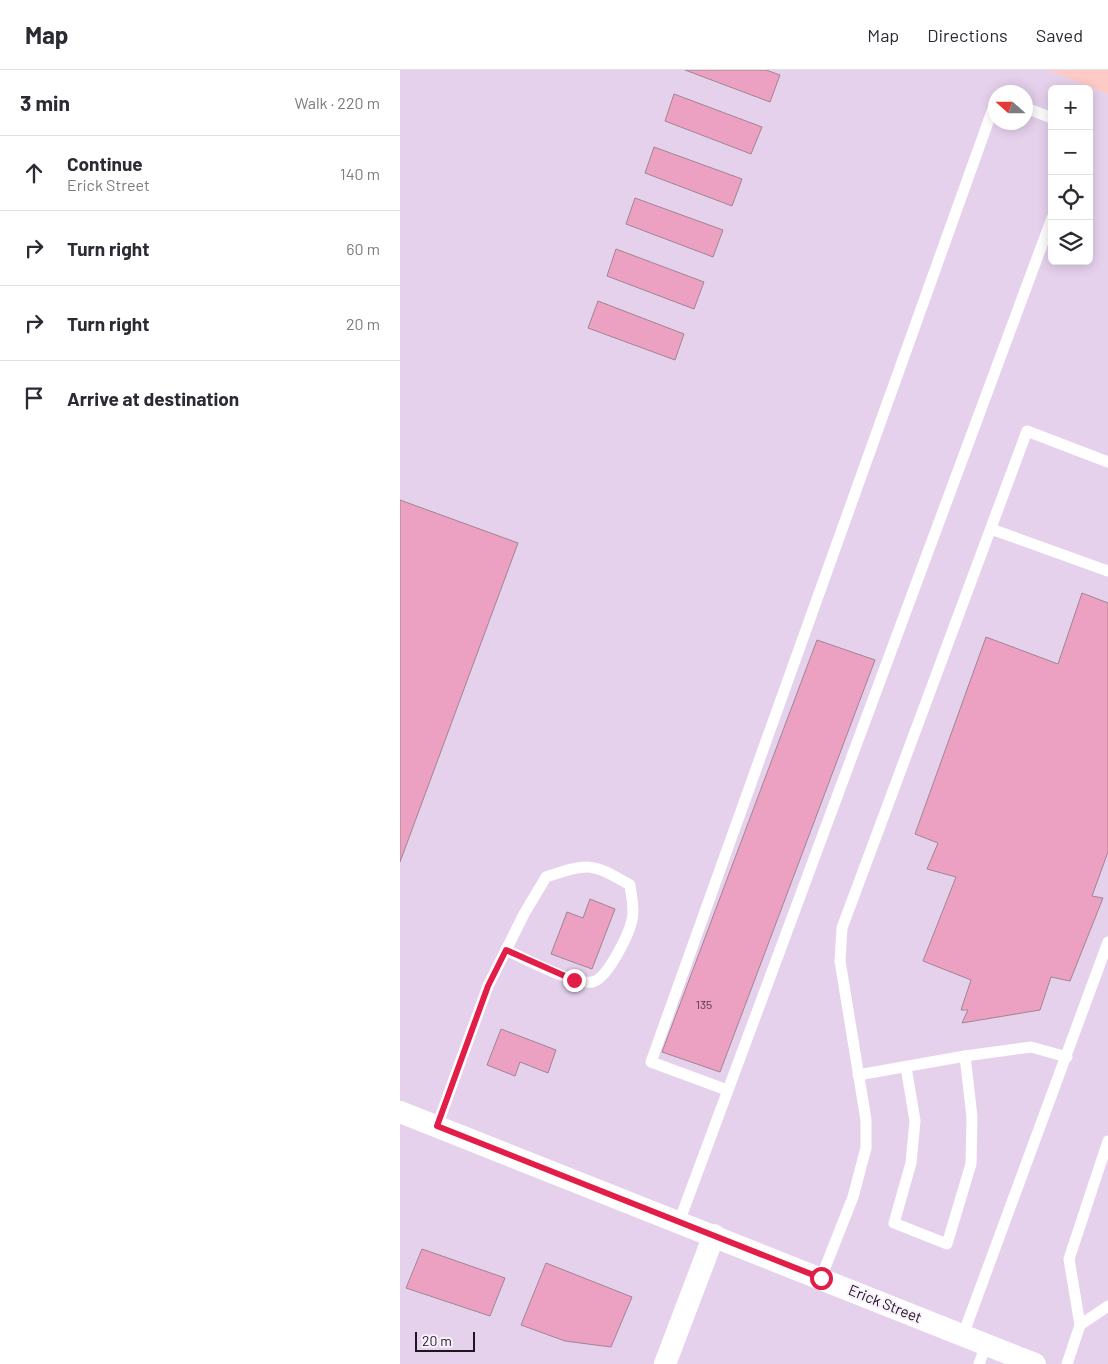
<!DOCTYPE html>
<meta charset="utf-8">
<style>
:root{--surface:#fff;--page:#f2f2f3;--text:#2b2b33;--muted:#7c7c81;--line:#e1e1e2}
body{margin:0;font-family:Barlow,sans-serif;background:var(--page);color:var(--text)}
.controls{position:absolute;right:15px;top:15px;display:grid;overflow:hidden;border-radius:8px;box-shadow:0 2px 12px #0003}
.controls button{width:45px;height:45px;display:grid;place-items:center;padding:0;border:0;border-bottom:1px solid var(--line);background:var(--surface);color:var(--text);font:25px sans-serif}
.compass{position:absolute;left:588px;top:15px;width:45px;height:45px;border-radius:50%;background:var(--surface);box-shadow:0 2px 12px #0003;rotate:291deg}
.scale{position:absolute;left:15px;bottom:12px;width:60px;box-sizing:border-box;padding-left:5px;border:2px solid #1c161e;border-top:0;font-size:14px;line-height:18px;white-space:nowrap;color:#1c161e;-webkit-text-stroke:4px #faf0fd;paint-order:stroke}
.stop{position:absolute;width:15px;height:15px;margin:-11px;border:4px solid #e11d48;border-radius:50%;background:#fff}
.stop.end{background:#e11d48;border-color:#fff;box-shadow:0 1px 5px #0008}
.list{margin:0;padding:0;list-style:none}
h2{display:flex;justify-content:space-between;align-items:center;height:65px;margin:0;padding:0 20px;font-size:21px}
h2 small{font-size:16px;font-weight:400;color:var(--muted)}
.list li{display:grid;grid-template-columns:32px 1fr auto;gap:15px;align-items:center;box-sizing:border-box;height:75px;padding:0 20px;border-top:1px solid var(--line)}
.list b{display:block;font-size:19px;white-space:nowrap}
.list p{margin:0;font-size:16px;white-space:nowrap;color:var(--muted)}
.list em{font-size:16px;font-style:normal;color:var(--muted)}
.icon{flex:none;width:28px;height:28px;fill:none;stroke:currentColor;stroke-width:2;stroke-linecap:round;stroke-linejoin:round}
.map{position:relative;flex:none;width:708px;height:1294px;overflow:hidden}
header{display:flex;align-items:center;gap:30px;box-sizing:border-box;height:70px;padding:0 25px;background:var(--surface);border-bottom:1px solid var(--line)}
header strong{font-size:24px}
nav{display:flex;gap:28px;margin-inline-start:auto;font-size:18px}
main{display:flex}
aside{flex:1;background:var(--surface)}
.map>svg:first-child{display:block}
.built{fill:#e6d1ed;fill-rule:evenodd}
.green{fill:#fecac5}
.building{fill:#eda1c2;stroke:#9f8590}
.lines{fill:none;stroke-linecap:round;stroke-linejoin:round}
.lane{stroke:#fff;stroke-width:11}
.street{stroke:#fff;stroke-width:22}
.route{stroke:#e11d48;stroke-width:6}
.labels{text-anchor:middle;stroke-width:4;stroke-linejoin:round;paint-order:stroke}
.number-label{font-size:12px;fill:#503947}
.street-label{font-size:15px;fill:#1c161e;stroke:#faf0fd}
</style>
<header>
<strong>Map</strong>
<nav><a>Map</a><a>Directions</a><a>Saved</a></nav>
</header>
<main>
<aside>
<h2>3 min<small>Walk · 220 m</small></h2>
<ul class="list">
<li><svg class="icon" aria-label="ahead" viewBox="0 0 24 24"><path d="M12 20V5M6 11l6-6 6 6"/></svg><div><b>Continue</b><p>Erick Street</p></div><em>140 m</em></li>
<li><svg class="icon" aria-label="right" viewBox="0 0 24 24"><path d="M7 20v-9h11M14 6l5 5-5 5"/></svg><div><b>Turn right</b></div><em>60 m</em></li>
<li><svg class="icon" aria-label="right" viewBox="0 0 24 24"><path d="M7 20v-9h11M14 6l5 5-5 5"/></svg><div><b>Turn right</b></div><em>20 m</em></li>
<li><svg class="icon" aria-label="arrive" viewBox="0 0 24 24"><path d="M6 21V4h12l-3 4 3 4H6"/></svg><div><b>Arrive at destination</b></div></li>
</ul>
</aside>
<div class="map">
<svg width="708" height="1294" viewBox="0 0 708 1294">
<rect width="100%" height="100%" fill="#f1e0f6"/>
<!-- built -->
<path class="built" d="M0,0H648L708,24V1294H0ZM652,19H689V191H652ZM596,22H626V52H596Z"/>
<!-- green -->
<path class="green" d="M648,0H708V24Z"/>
<!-- building -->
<g class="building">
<path d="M285,0H366L380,5L370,32Z"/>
<path d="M274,24L362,57L351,84L265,51Z"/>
<path d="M254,77L342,109L332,136L245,103Z"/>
<path d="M235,128L323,160L313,187L226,154Z"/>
<path d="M216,179L304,212L294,239L207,206Z"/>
<path d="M198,231L284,264L275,290L188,258Z"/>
<path d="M0,430L118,473L0,792Z"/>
<path d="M682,523L708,533V782L692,826L703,828L670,911L651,907L640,940L562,953L568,940H561L571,910L523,891L556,807L527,799L538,773L515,764L586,567L658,594Z"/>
<path d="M417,570L475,590L320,1002L262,982Z"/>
<path d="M190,829L215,839L192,899L151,884L167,842L183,848Z"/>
<path d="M101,959L156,980L148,1003L120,992L115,1006L87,995Z"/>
<path d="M22,1179L105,1208L90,1246L6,1218Z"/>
<path d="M146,1193L232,1227L211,1277L165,1271L121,1255Z"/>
</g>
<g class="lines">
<!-- lane -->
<g class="lane">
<path d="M626,38L652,48"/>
<path d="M591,459L708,501"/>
<path d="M506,997L515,1051L511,1093L494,1153L547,1174L571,1094L572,1047L565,986"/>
<path d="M458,1005L565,986L631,977L667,987"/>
<path d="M327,1020L251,992L596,30"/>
<path d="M37,1056L88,916L124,844L146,807C189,793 191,792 230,815C231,825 235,840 232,850C229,864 207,910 192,912C174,915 124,888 106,880"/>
<path d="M279,1152L652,148"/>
<path d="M421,1208L453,1127L466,1078V1050L440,891L442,858L627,361L708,392"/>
<path d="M680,1255L708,1236"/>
<path d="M563,1265L708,872"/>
<path d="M579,1294L586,1275"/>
<path d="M667,1294L680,1255L669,1189L708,1071"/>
</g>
<!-- street -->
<g class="street">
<path d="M0,1042L635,1294"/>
<path d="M265,1294L314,1165"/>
</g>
</g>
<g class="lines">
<!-- route -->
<path class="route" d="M174,910L106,880L88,916L37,1056L421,1208"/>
</g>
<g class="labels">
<!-- number labels -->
<g class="number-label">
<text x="304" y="939">135</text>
</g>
<!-- street labels -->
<g class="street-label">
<text transform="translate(485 1234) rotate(22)" y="5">Erick Street</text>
</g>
</g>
</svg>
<div class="controls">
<button>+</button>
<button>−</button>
<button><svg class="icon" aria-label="locate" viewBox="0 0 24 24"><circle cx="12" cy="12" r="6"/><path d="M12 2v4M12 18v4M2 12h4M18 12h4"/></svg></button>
<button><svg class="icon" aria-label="layers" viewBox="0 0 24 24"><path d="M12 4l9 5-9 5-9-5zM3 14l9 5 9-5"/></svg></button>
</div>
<svg class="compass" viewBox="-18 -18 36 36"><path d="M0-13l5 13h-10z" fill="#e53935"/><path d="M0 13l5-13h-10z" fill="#7c7c81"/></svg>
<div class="scale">20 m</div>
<div class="stop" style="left:421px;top:1208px"></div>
<div class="stop end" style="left:174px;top:910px"></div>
</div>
</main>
